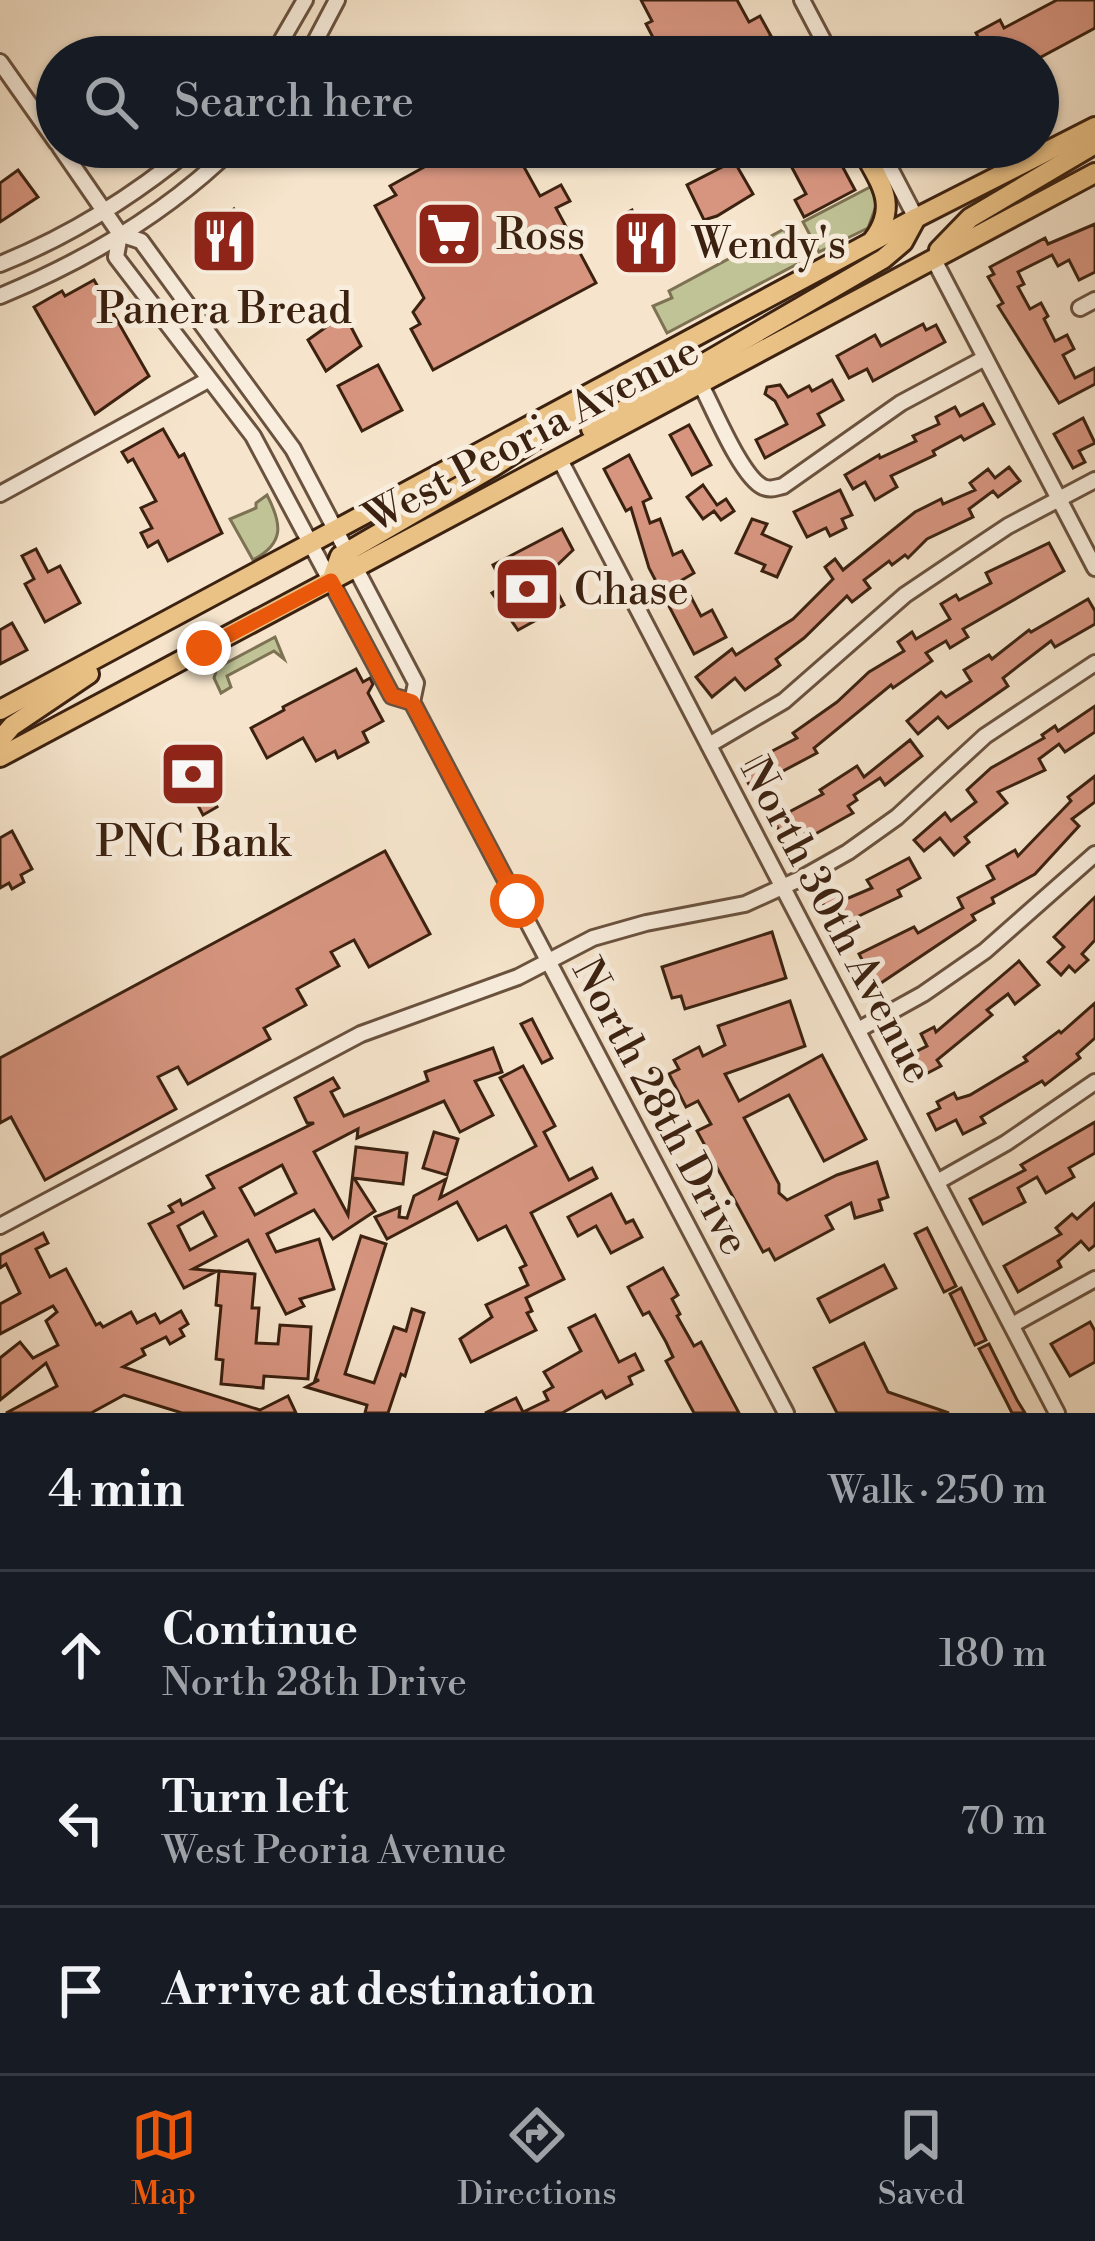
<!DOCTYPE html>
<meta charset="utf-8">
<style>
:root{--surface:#171b24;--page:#20242c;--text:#f1f3f6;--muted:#9ea1a6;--line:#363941;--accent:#ea580c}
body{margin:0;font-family:"Libre Bodoni",serif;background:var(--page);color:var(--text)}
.stop{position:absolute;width:36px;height:36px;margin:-27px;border:9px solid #ea580c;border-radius:50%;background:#fff}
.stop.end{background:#ea580c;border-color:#fff;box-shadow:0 3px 12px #0008}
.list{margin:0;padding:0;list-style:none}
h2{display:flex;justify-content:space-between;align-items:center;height:156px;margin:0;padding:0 48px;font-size:51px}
h2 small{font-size:39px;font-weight:400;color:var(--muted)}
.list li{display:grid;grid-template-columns:78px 1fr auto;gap:36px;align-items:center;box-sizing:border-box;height:168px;padding:0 48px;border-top:3px solid var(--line)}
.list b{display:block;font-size:45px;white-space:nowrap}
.list p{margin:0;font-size:39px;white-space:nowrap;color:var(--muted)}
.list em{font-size:39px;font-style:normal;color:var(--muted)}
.icon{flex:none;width:66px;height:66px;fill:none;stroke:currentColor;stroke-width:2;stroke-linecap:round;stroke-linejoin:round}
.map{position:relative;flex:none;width:1095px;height:1413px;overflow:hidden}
.search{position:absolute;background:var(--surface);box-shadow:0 3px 9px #0004;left:36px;right:36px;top:36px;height:132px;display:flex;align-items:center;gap:30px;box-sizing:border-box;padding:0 42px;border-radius:66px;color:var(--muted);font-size:45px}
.sheet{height:660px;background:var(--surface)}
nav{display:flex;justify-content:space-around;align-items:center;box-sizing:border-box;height:168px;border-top:3px solid var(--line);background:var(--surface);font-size:33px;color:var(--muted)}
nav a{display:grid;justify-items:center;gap:6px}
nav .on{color:var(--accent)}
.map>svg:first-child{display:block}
.green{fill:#bfc396;stroke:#7d7253;stroke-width:3}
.building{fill:#d79580;stroke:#3b2110;stroke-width:3;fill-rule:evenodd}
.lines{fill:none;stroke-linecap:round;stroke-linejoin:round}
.minor-casing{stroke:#6a523f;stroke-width:20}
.major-casing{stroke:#3b2110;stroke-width:24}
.minor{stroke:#f9eede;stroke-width:14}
.major{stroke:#ebc286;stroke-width:18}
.route{stroke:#ea580c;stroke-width:15}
.labels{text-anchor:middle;stroke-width:10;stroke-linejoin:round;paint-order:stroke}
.poi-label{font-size:42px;fill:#3b2110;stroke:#f9eede;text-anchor:start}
.street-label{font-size:42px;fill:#3b2110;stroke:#f9eede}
</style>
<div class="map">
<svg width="1095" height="1413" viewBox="0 0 1095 1413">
<rect width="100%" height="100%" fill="#f6e5cc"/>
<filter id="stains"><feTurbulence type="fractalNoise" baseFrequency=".00167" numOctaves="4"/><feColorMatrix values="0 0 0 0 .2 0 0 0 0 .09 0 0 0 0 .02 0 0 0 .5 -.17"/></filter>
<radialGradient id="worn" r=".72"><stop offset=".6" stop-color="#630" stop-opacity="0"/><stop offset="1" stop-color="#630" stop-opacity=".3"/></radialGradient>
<!-- green -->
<g class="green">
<path d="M872,186L878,201L868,228L819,252L803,222Z"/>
<path d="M784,229L799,263L667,333L653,306L672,298L669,291Z"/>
<path d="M267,495C282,524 285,543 253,560L230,519L256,508V503Z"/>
<path d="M275,637L284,659L274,651L227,676L231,687L221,693L214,678L217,668Z"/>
</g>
<!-- building -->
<g class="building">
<path d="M641,0H737L749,22L760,16L771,36L731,57H671L665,46L659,49L646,24L652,21Z"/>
<path d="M1057,0H1095V28L1041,57H988L976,33L1000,20L1004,28Z"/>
<path d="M467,147H513L540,196L561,185L570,201L556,208L596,283L433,370L411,329L420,324L413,312L424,298L375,206L396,195L390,186L444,156L449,165L471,154Z"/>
<path d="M781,147H832L855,190L804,217L795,200L806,194Z"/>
<path d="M734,161L753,194L717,216L704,220L687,185Z"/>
<path d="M18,170L38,197L0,222V183Z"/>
<path d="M234,209L254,237L241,246L245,251L220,268L196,235L202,231L199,226L217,213L221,219Z"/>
<path d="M632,210L634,215L640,214L653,239L656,237L666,259L645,270L620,216Z"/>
<path d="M1095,224V272L1079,280L1069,260L1058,266L1052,255L1018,272L1024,284L1018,287L1030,309L1041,303L1048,316L1044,319L1055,341L1067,335L1074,349L1063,355L1075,378L1095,368V384L1059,403L998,306L1003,303L988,277L994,274L990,267L1045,238L1048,244Z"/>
<path d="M94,280L149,376L95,414L34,307L62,291L65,296Z"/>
<path d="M340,317L346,325L349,323L361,346L326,371L308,340Z"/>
<path d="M923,324L926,330L936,325L945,342L873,381L867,369L849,378L837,356L875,335L881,346Z"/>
<path d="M378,365L402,410L362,431L338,386Z"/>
<path d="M832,380L843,400L818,414L824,425L765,458L756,440L787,424L775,401L765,394L767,387L780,385L788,397L809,386L812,391Z"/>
<path d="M983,404L994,424L964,440L961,436L933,451L935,455L891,476L897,487L875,500L865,482L853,489L845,475L879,455L880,458L916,441L913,436L939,424L936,417L955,407L960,416Z"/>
<path d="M1083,418L1095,443L1079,451L1085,462L1073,468L1054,434Z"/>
<path d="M689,425L711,465L692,475L670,435Z"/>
<path d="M163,429L179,457L184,454L222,533L168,561L158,541L148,547L141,533L152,528L141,508L156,501L133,459L128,462L122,452Z"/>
<path d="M629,455L651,498L643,502L650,523L660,519L673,555L682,551L694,573L682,580L701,616L712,610L726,637L694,654L649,568L631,508L626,511L604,469Z"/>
<path d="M1009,467L1020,481L998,497L993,491L969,509L973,517L927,539L908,558L905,555L892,565L889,561L864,580L870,588L852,602L847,596L804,638L776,659L780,665L745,690L735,678L712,697L696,677L732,649L736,655L793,619L833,579L825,567L835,559L843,570L915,512L941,499L943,504L975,490L970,483L988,469L995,478Z"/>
<path d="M703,485L717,505L726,499L734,511L721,520L714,511L703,519L687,497Z"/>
<path d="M840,490L852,515L842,519L846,528L830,536L826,528L807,537L794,512Z"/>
<path d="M752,519L767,524L762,534L791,547L777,577L762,571L765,565L736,553Z"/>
<path d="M562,529L573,550L548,574L564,605L518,630L492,593L504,586L493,565Z"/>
<path d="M1049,543L1064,571L963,629L968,637L950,648L946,641L926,653L932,661L893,688L891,685L814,748L817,753L751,788L740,768L797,738L793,733L837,702L869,672L904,651L898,642L912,632L916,639L950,619L941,604L956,595L959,600L991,583L986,573Z"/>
<path d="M36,549L48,572L60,566L80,603L45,622L25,584L34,579L22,556Z"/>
<path d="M1088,599L1095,611V624L1055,647L1051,641L1003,678L1008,686L948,728L938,717L918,734L907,721L941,692L946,697L971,681L964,670L989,655L992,659L1029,630L1031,632Z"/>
<path d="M12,623L27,650L0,664V630Z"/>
<path d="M356,669L363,682L370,678L373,684L368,693L383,721L363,732L368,742L338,758L335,751L316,761L303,738L267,758L251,728L284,710L283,707Z"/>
<path d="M1095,706V732L1065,752L1059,744L1039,759L1045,770L998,792L1007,803L965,837L969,842L954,855L940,838L924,851L914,840L945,813L951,821L976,802L967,790L991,768L1044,738L1042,735L1055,726L1058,731Z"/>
<path d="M910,740L922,756L885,785L880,778L854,795L857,800L848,806L853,813L808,838L802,826L782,837L774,820L823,794L820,790L857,766L864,777Z"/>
<path d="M196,750L217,780L213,782L217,789L210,793L217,807L203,815L192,794L180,800L167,765Z"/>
<path d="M1095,776V802L1072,819L1079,826L1035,874L992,898L994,903L972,915L975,920L866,993L858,979L869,973L859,954L914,927L918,933L963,908L958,898L994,879L987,866L1015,850L1018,856L1071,801L1068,797Z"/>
<path d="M12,831L32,869L21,875L24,882L12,889L9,883L0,888V838Z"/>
<path d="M385,851L430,934L369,967L354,940L331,952L339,966L297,989L306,1005L264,1028L270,1039L188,1084L178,1067L158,1077L176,1109L45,1180L11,1117L0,1123V1058Z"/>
<path d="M909,858L920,878L898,890L901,896L844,923L839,910L828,915L821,899L840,891L844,900L872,888L867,880Z"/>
<path d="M1095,897V940L1082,954L1088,960L1075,972L1069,966L1061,975L1048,962L1064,947L1054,937Z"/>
<path d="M772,932L786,978L685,1009L681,996L672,998L662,967Z"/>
<path d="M1019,961L1039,985L1015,1004L1008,994L987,1010L992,1015L937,1060L941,1066L922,1076L919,1070L909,1075L901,1059L927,1046L921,1034L934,1027L936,1032Z"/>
<path d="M790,1001L805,1046L725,1074L739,1101L822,1055L866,1139L824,1161L789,1095L744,1118L779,1184V1193L787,1200L837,1175L877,1162L888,1197L879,1200L882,1210L855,1218L851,1203L826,1216L833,1229L775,1260L769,1249L763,1252L697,1131L711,1124L698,1101L686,1107L669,1074L679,1069L674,1060L699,1047L703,1056L725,1045L718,1026Z"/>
<path d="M1095,1003V1038L1077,1054L1080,1058L1045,1085L1042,1081L981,1117L985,1123L963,1134L956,1120L936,1130L928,1114L940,1108L937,1102L954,1093L957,1099L970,1095L1027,1061L1024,1057L1059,1031L1061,1033Z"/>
<path d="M532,1019L552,1058L542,1063L521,1024Z"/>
<path d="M493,1048L502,1072L475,1081L493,1115L460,1132L444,1101L357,1138L358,1129L314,1152L348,1215L356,1147L407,1153L403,1184L354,1178L375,1211L333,1239L314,1210L267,1234L276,1252L319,1239L334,1289L300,1299L304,1306L286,1314L248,1240L193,1269L217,1271L184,1288L149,1224L173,1212L169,1206L180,1200L182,1205L214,1188L207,1176L314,1123H307L295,1098L333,1078L339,1088L331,1092L344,1116L428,1081L425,1072ZM282,1165L296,1193L255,1215L240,1188ZM203,1212L216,1236L190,1250L178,1226Z"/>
<path d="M523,1066L555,1126L544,1132L569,1180L592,1168L597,1178L531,1213L564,1279L526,1298L532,1311L527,1313L536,1330L471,1362L460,1339L492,1317L486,1305L528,1285L520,1268L526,1265L506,1226L478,1240L457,1202L387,1239L375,1217L400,1207L399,1217L407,1218L414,1196L446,1179L440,1198L536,1146L500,1078Z"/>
<path d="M1095,1122V1153L1069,1168L1074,1177L1046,1193L1037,1177L1018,1188L1025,1202L983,1224L970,1199L1025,1170L1021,1165Z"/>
<path d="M434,1132L458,1139L447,1175L423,1168Z"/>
<path d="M611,1194L626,1223L633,1220L642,1237L611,1253L596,1226L578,1236L568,1217Z"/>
<path d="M1095,1203V1245L1089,1250L1081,1241L1058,1261L1061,1267L1018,1292L1004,1266L1061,1234L1056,1228L1072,1214L1077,1219Z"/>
<path d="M927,1228L956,1286L944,1292L915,1234Z"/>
<path d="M43,1233L48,1243L36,1249L50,1277L66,1269L96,1325L100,1323L103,1327L131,1312L137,1323L155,1314L160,1323L181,1311L188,1324L180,1329L184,1336L170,1344L166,1337L142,1349L145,1355L123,1367L260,1410L288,1396L296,1413H182L124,1395L91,1413H6L57,1386L46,1363L0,1400V1358L20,1342L33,1358L58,1345L46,1321L57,1312L53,1306L0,1334V1304L20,1293L6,1264L0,1268V1255Z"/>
<path d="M361,1236L386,1244L345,1374L374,1383L394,1327L406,1331L412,1309L424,1313L405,1376L401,1374L388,1413H365L367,1405L306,1387L319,1380H315Z"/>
<path d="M884,1265L896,1288L830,1322L818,1299Z"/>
<path d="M663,1268L678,1295L672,1299L680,1314L677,1316L694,1346L701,1342L739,1413H694L666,1361L673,1357L666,1342L649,1312L643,1315L628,1287Z"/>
<path d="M219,1271L255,1274L252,1308H259L256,1343L278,1344L280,1325L311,1327L308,1379L264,1376L263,1388L221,1384L223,1360L216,1359L221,1306L216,1305Z"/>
<path d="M961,1288L986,1340L975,1345L950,1294Z"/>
<path d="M595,1315L619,1362L635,1354L643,1370L629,1377L632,1384L606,1398L602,1391L562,1413H485L516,1398L523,1412L548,1400L544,1392L553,1387L544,1372L581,1351L569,1328Z"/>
<path d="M1090,1322L1095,1331V1362L1070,1376L1051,1344Z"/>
<path d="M864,1343L888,1392L949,1413H837L814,1368Z"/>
<path d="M989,1344L1017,1400L1025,1413H1012L1006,1401L979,1349Z"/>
</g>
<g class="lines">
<defs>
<g id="minor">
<path d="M802,0L832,57"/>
<path d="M272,57L305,0"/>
<path d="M307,57L337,0"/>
<path d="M0,62L57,143"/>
<path d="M60,147L120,234L141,241L293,449L416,683L412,702L786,1413"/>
<path d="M879,147L916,218"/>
<path d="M120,234L116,257L253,436L392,696L412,702"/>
<path d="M933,258L1095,568"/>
<path d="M0,264C70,236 135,195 193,147"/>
<path d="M0,296C85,261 168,212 234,147"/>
<path d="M1080,308L1095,300"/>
<path d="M700,383C712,405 741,477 763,487C771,490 774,488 783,486L901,403L985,358"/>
<path d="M559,458L1057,1413"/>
<path d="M0,494L208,380"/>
<path d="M709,745L784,701L905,595L954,562L1008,526L1095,480"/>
<path d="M858,1030L923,994L985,951L1095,854"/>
<path d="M937,1182L1006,1143L1095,1082"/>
<path d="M0,1226L361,1034L518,977L593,938L646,923L745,904L802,878L848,852L897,817L985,736L1095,663"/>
<path d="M1012,1325L1095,1279"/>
</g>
<g id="major">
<path d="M861,147C879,182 900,204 873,240"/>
<path d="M939,250L970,218L1095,144"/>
<path d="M591,429L883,259L903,242L916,218"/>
<path d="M331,581L340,556L493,467L573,415"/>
<path d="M0,710L916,218L1095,127"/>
<path d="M0,740L12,726L89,674"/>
<path d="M0,757L1095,173"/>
</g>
</defs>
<!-- minor casing -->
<use href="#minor" class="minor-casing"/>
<!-- major casing -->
<use href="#major" class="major-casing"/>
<!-- minor -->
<use href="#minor" class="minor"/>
<!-- major -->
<use href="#major" class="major"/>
</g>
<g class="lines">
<!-- route -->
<path class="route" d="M204,648L331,581L392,696L412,702L517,901"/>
</g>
<!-- icons -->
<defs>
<symbol id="supermarket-square" viewBox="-11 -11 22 22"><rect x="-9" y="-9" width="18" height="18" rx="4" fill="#8f2418" stroke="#f9eede"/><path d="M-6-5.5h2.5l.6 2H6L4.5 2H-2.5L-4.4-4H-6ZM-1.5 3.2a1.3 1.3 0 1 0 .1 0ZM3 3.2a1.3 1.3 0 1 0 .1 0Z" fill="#fff"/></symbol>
<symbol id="restaurant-square" viewBox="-11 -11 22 22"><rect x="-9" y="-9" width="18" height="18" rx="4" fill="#8f2418" stroke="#f9eede"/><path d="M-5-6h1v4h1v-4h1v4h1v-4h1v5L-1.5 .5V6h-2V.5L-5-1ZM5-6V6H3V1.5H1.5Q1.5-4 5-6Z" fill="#fff"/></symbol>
<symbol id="bank-square" viewBox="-11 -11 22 22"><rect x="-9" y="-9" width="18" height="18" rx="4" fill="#8f2418" stroke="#f9eede"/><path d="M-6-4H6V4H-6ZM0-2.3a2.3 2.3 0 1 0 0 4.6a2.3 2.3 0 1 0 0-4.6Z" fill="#fff"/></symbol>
</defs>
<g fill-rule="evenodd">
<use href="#supermarket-square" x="411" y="196" width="76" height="76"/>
<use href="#restaurant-square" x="186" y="203" width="76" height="76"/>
<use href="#restaurant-square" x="608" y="205" width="76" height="76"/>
<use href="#bank-square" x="489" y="551" width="76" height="76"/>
<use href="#bank-square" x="155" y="736" width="76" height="76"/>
</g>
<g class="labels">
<!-- poi labels -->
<g class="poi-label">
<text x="496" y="249">Ross</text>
<text x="692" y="258">Wendy's</text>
<text x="224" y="323" text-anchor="middle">Panera Bread</text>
<text x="574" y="604">Chase</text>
<text x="193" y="856" text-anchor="middle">PNC Bank</text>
</g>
<!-- street labels -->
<g class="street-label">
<text transform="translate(531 433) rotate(-28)" y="15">West Peoria Avenue</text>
<text transform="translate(838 920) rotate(62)" y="15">North 30th Avenue</text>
<text transform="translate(662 1106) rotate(62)" y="15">North 28th Drive</text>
</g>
</g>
<rect width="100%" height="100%" filter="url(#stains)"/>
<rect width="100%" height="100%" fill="url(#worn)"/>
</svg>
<div class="stop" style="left:517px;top:901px"></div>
<div class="stop end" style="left:204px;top:648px"></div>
<div class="search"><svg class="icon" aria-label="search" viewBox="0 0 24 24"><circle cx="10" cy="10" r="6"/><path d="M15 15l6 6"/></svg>Search here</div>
</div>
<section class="sheet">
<h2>4 min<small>Walk · 250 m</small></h2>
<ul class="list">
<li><svg class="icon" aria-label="ahead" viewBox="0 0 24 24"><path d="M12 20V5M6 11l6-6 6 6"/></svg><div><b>Continue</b><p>North 28th Drive</p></div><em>180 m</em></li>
<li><svg class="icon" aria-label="left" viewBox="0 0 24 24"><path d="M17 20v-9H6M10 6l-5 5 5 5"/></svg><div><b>Turn left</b><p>West Peoria Avenue</p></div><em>70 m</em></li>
<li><svg class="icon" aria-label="arrive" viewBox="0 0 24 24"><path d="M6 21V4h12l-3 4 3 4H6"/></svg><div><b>Arrive at destination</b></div></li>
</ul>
</section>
<nav>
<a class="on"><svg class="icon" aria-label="map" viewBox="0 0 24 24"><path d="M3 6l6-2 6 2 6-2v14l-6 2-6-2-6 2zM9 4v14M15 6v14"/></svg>Map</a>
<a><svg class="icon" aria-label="directions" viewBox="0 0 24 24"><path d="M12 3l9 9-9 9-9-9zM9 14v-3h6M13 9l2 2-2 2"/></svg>Directions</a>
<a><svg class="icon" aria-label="saved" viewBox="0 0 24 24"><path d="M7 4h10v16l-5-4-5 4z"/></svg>Saved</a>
</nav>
